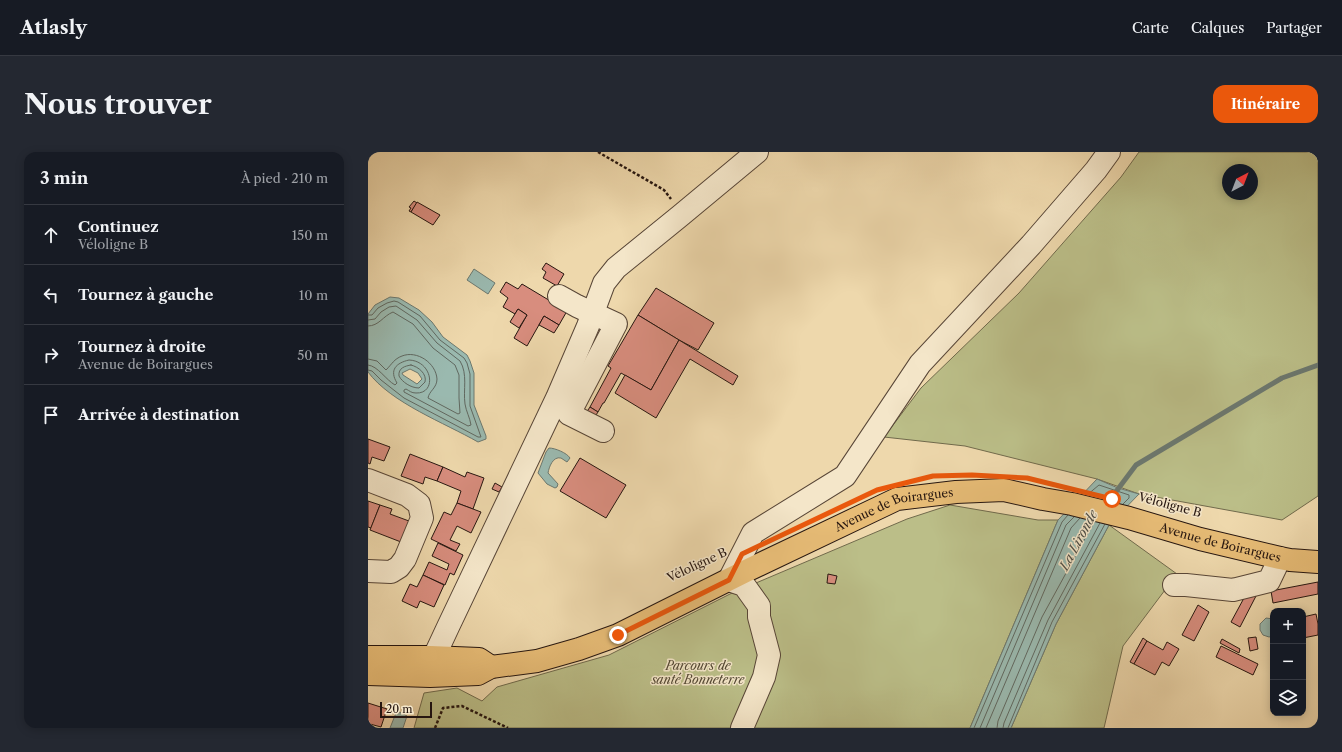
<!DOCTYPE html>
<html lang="fr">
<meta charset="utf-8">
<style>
:root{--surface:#171b24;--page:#242831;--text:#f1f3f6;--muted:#9ea1a6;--line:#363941;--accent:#ea580c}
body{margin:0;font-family:"Libre Caslon Text",serif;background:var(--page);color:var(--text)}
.controls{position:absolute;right:12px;bottom:12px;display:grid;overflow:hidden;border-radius:8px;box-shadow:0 2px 10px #0003}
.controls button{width:36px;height:36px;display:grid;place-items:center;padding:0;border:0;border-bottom:1px solid var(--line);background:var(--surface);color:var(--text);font:20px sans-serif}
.compass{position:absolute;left:854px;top:12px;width:36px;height:36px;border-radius:50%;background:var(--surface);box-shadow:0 2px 10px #0003;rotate:42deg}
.scale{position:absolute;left:12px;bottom:10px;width:52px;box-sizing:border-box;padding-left:4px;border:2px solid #261610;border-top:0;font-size:11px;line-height:14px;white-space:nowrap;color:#261610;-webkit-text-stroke:3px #f4e6c9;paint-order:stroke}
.stop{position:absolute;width:12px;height:12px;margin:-9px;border:3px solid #ea580c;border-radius:50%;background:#fff}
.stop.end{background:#ea580c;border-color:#fff;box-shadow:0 1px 4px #0008}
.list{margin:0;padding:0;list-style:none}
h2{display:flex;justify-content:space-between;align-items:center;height:52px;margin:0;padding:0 16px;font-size:17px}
h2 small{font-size:13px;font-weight:400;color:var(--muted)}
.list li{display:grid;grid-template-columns:26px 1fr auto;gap:12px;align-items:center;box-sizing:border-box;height:60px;padding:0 16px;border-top:1px solid var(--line)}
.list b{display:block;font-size:15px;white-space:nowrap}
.list p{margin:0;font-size:13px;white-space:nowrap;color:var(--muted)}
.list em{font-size:13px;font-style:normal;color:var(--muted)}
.icon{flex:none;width:22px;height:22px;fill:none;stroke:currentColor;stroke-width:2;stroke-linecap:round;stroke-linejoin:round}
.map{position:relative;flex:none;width:950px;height:576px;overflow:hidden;border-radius:12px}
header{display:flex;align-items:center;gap:24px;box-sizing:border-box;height:56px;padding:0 20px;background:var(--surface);border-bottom:1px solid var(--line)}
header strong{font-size:19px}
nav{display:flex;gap:22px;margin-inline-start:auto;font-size:14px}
.intro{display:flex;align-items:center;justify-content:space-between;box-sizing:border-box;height:96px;padding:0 24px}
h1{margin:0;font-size:28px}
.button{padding:10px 18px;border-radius:12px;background:var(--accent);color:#fff;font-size:14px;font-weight:700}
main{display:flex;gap:24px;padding:0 24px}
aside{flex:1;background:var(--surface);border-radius:12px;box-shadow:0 2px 10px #0003}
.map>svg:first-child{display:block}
.green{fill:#bbbe88;stroke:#706a4c;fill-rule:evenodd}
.water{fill:#9ab9af;stroke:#6c786f;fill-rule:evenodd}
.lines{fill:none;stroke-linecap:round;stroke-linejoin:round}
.shore{stroke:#606860;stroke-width:1}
.stream{stroke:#6c786f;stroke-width:5}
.building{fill:#d88d7e;stroke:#261610}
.minor-casing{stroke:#584637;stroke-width:24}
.major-casing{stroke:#261610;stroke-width:24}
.path{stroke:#261610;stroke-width:2.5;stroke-dasharray:3 2;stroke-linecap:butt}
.minor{stroke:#f4e6c9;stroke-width:22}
.major{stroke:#e7bc76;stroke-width:22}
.route{stroke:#ea580c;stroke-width:5}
.labels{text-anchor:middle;stroke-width:3;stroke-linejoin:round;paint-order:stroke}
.street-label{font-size:12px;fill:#261610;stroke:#f4e6c9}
.park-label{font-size:12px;font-style:italic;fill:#534834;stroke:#f4e6c9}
.water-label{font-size:13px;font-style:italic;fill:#4f4f48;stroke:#f4e6c9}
</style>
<header>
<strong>Atlasly</strong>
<nav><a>Carte</a><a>Calques</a><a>Partager</a></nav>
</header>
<div class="intro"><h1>Nous trouver</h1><a class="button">Itinéraire</a></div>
<main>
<aside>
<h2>3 min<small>À pied · 210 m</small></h2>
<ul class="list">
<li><svg class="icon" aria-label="ahead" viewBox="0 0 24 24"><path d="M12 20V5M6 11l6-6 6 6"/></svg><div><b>Continuez</b><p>Véloligne B</p></div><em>150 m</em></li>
<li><svg class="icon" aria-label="left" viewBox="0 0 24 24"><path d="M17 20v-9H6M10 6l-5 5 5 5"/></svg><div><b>Tournez à gauche</b></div><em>10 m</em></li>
<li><svg class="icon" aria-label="right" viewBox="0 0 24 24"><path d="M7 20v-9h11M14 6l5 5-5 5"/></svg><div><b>Tournez à droite</b><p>Avenue de Boirargues</p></div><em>50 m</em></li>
<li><svg class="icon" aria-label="arrive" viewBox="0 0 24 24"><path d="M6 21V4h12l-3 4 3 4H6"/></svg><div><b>Arrivée à destination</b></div></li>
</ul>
</aside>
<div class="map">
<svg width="950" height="576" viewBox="0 0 950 576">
<rect width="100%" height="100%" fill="#eed8ac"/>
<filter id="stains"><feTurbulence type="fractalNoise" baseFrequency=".005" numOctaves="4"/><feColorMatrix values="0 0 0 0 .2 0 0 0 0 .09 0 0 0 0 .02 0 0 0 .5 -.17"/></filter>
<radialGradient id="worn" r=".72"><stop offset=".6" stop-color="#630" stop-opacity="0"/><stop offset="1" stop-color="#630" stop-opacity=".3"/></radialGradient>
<!-- green -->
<g class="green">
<path d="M771,0H950V344L914,368L771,342L729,327L597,294L516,285L553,236L651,141L753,25ZM860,18H884V42H860Z"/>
<path d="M582,353L670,368H690L602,576H46L56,541L89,536L114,549L129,535L241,503L362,442L539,367Z"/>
<path d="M741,373L809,422L755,494L736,576H643L688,472Z"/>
</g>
<!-- water -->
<g class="water">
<path d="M106,117L127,131L120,142L99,128Z"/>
<path d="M22,145L31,146L51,158L64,170L75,185L99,203L102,209L106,221V253L118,284V287L110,290C77,271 23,251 0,220V162L7,153ZM42,217L50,221L54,227L49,232L35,223L34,221Z"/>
<path d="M181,296C187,296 199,301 202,306L199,310C197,309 195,307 193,306C185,304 181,315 180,321L190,332L189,335L187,336L179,332L170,321L178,300Z"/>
<path d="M729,327L750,336L771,342L741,373L688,472L643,576H602L690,368Z"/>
<path d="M898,466L905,467V484L901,485L895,483L892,478V472Z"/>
<path d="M32,560L39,564L35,576H22L28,561Z"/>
</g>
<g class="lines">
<!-- shore -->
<g class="shore">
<path d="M0,163H4L10,156L19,151L26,149L30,150L52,164L72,188L96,206L99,211L102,222V254L113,285H110L36,246L13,228L4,219L0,218"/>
<path d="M0,168L7,167L13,160L21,155L28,154L49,168L69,191L92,209C100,222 95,238 97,252C98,259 102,266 103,273L100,274L36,240V238L38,237C42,239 43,241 48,241C69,242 65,209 41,208C28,211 21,218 29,231L27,233C18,228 10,214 0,213"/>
<path d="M0,174C11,174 15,164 25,160L45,172L65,196L87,213L91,223V246L92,261L90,262L60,246C61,239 69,236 69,227C68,211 49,198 34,204C26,207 24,212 18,218L9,209L0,207"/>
<path d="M43,213C51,215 59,222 57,230L51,236C43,236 34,230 31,224C30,216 37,214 43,213Z"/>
<path d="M719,343L731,333L761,343V346L755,352"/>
<path d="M606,576L694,370L700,363"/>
<path d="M612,576L698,373L706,365"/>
<path d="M618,576L703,376L712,366"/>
<path d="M629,576L630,569L674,465L726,370"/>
<path d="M635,576L636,571L680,468L732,371"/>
<path d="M640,576L684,470L737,372"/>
</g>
<!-- stream -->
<path class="stream" d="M747,341L768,313L914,226L950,213"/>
</g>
<!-- building -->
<g class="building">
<path d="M46,49L49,51L43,60L41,59L43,56L41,55Z"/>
<path d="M49,50L72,63L65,73L43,60Z"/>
<path d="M178,111L196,122L189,134L175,126L178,120L174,117Z"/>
<path d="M138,130L150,137L154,132L199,159L191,173L176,164L159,194L146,186L159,163L150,157L147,162L135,155L140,146L132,140Z"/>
<path d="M288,136L346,171L330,198L311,188L270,163Z"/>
<path d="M150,157L159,163L151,176L142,170Z"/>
<path d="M270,163L311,188L283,238L253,221L236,251H235L230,260L222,255L243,216L240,214Z"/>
<path d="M176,164L191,173L186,181L171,173Z"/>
<path d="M311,188L370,224L365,233L322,207L288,266L247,241L257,223L283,238Z"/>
<path d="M222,255L230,260L226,266L218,261Z"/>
<path d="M0,287L22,295L16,309L4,305L2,312L0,311Z"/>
<path d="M42,302L75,315L69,329L57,325L55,332L33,324Z"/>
<path d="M212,306L258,333L238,366L192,339Z"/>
<path d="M75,315L97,325L99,320L116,326L105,357L89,351L93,339L69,329Z"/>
<path d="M127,331L134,335L131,340L124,337Z"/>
<path d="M0,349L12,353L3,376L0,375Z"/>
<path d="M89,351L113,360L103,381L89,374L82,388L92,392L88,399L63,387L76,360L83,363Z"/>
<path d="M12,353L24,357L22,362L41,369L33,390L2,378Z"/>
<path d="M70,391L95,403L86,423L82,421L77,433L55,423L61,410L79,418L81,412L64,404Z"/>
<path d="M460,422L469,424L467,432L459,431Z"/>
<path d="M55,423L76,433L66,455L52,449L49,456L34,449L42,432L49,435Z"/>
<path d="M950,430V442L905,451L903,439Z"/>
<path d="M888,444L872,475L863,470L876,446Z"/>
<path d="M830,453L841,460L826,489L814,483Z"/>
<path d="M948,462L950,472V483L935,486V465Z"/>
<path d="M888,485L890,497L882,499L880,486Z"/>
<path d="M775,486L779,489L766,512L762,510Z"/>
<path d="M854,487L872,497L871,501L852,491Z"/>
<path d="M779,489L795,498L799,490L811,497L801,514L794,510L787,523L766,512Z"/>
<path d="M853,494L890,512L885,523L848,505Z"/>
<path d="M0,551L19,557L13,575L2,572L0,576Z"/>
</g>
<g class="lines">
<defs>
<g id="minor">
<path d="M191,144L209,154L248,172L201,262L235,279"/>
<path d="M0,328L39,343L51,352L54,366L37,407L31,415L23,420L0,419"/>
<path d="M806,433H818L865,438L901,429L912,406"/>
<path d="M62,522L66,505L80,475L189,246L220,174L236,131L248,116L312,64L389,0"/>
<path d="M374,576L396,525L401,503L391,465V454L376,433L361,428L385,381L477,324L552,212L663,93L728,18L741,0"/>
</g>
<g id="major">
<path d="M0,505H62L111,507L123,515"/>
<path id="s1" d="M0,522L62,524L110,522L123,515L169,509L211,497L250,483L378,419L529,347L588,340L636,338L675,347L704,352L761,366L832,387L912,406L922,408L950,410"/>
</g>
</defs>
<!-- minor casing -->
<use href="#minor" class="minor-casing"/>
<!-- major casing -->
<use href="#major" class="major-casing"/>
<!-- path -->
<g class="path">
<path d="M230,0L296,38L303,47"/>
<path d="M67,576L75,556L94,554L140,576"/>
</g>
<!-- minor -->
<use href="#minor" class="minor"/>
<!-- major -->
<use href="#major" class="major"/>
</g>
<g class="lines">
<!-- route -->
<path class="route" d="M250,483L361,428L374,402L509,338L565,324L604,323L659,326L744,347"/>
</g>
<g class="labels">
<!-- street labels -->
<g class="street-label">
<text transform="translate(802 353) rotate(15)" y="4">Véloligne B</text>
<text dy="4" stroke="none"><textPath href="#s1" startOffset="561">Avenue de Boirargues</textPath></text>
<text dy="4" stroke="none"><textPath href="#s1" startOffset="897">Avenue de Boirargues</textPath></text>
<text transform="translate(329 413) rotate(-25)" y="4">Véloligne B</text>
</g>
<!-- park labels -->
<g class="park-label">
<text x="330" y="518">Parcours de<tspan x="330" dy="14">santé Bonneterre</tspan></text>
</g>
<!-- water labels -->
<g class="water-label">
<text transform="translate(710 388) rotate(-62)" y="5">La Lironde</text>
</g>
</g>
<rect width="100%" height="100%" filter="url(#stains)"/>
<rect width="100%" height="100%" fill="url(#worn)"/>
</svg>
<div class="controls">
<button>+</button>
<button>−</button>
<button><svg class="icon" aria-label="layers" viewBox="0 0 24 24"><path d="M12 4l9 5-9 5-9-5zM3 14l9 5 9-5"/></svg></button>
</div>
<svg class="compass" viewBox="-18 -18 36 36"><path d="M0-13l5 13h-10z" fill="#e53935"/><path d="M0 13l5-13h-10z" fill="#9ea1a6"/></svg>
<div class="scale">20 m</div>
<div class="stop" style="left:744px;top:347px"></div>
<div class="stop end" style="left:250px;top:483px"></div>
</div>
</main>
